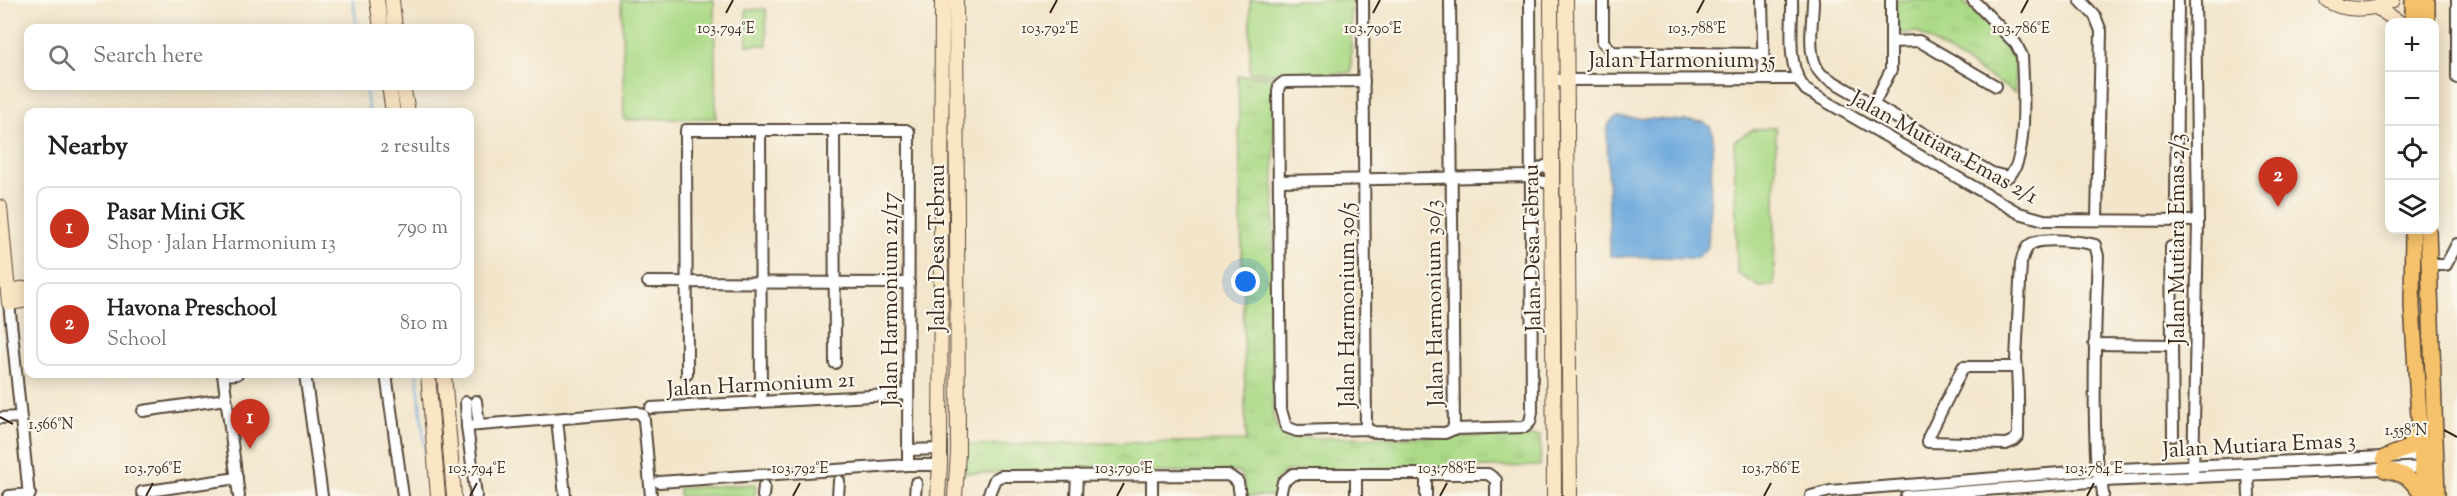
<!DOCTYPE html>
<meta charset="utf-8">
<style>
:root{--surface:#fff;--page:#f2f2f2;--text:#222;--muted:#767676;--line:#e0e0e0;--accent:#c8321e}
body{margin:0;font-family:"Sorts Mill Goudy",serif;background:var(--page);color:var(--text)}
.controls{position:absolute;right:18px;top:18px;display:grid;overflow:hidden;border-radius:12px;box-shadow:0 3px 15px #0003}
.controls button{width:54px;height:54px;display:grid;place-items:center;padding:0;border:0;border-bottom:2px solid var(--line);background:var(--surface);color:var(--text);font:30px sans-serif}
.you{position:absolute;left:1246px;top:282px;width:21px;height:21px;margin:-15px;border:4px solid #fff;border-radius:50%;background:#1a73e8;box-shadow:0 0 0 9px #1a73e833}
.badge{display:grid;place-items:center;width:39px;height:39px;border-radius:50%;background:var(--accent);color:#fff;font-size:20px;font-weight:700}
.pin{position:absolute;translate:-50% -50px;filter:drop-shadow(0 2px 3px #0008)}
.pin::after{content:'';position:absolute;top:32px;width:21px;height:18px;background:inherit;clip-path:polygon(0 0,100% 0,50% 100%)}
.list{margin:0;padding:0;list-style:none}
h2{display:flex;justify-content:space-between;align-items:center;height:78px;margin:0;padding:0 24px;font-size:26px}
h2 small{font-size:20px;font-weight:400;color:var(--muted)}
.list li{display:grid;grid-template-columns:39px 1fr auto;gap:18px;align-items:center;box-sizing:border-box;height:84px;margin:0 12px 12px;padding:0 12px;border:2px solid var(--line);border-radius:12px}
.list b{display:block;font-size:22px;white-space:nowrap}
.list p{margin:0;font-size:20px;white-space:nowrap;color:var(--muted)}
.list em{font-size:20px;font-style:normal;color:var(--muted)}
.icon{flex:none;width:33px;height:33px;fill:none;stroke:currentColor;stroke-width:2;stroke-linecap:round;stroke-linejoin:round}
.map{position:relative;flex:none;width:2457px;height:496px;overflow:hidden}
.search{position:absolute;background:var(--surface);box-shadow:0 3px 15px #0003;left:24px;top:24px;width:450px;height:66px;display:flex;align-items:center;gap:15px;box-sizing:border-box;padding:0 21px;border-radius:12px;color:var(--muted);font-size:22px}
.panel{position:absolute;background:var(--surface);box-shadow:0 3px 15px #0003;left:24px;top:108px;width:450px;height:270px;border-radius:12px}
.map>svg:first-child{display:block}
.grass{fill:url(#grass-tufts);stroke:#748252;stroke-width:1.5}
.garden{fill:#acda87;stroke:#748252;stroke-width:1.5}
.water{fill:#6ba8dc;stroke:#53697d;stroke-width:1.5}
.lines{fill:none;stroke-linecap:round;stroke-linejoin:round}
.stream{stroke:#6ba8dc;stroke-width:2}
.street-casing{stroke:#564638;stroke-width:14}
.secondary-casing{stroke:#564638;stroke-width:16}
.primary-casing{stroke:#564638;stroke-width:18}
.street{stroke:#fff;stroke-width:10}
.secondary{stroke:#fbe6c4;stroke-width:14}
.primary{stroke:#f5c16b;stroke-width:15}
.ticks{fill:none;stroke:#3b2a1e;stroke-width:2}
.labels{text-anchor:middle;stroke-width:4.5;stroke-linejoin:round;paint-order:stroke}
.street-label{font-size:22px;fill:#3b2a1e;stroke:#fbf7ec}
.ticks-label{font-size:15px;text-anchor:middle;fill:#3b2a1e;stroke:#fbf7ec;stroke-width:4.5;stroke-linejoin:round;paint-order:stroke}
</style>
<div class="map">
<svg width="2457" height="496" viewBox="0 0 2457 496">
<defs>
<pattern id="grass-tufts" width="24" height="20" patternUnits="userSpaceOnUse" patternTransform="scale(1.5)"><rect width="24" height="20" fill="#acda87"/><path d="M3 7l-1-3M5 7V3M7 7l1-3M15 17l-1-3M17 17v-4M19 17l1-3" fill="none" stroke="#95bb74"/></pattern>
</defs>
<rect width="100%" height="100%" fill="#fbf7ec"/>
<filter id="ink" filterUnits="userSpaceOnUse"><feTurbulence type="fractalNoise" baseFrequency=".0167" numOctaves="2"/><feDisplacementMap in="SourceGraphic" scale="12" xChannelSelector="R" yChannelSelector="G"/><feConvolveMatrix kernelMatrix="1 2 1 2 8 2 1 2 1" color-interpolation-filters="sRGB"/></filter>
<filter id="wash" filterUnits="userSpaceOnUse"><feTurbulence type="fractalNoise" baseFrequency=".008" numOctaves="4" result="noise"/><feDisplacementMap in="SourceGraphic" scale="24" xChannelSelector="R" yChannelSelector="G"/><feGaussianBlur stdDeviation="1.35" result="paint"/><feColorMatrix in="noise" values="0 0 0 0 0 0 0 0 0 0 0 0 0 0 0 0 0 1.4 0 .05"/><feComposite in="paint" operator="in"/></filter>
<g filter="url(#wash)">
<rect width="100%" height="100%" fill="#f2e5ca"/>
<!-- grass -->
<g class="grass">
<path d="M1896,0H1962L2009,47L2015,63V93L1917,32L1903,34L1896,26Z"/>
<path d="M1238,76H1274L1273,418L1277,428L1291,438L1541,436L1540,466L1287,471L1276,481V496H1245L1244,480L1239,472L965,473V445L1246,441Z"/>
<path d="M756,484L755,496H679V488Z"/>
</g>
<!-- garden -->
<g class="garden">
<path d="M622,0H714L716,118L624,120Z"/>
<rect x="1250" y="0" width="101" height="73"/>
<path d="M766,9L767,45H747L746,10Z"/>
<path d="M1776,127L1774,285L1760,287L1737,273L1734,141L1752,130Z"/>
</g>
<!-- water -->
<path class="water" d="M1617,117L1704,122L1711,128L1713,137L1708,247L1696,258L1610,256L1607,128L1611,121Z"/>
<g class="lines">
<!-- stream -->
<g class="stream">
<path d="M353,0L357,28"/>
<path d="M365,86L369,112"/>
<path d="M417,374L430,496"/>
</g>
</g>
</g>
<g filter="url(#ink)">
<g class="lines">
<defs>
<g id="street">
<path d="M1363,0L1366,429"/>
<path d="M1450,0L1454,429"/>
<path d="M1603,0V42L1613,52L1763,54"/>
<path d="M1762,0L1764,78"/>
<path d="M1792,0C1793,28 1785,67 1806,90L2019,213L2044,220L2198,221"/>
<path d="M1813,0C1813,23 1805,58 1822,75L1992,173L2007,177C2029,166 2023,79 2022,56L2016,44L1973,0"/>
<path d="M2080,0L2095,16L2101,31L2097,220"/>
<path d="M2457,0V78"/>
<path d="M1891,42L1919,41L1996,86"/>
<path d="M1560,80L1798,79"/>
<path d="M1364,81L1284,82L1279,86L1278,91L1281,410L1286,427L1297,431L1366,429L1374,432L1445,433L1454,429L1525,427L1530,422L1532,412L1530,0"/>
<path d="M1873,105L1891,70V0"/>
<path d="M834,129L835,363"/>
<path d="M760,130L761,402"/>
<path d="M1530,176L1534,171L1552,163"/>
<path d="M1280,181L1530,176L1535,180L1552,184"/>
<path d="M2176,198L2178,0"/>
<path d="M2171,247L2173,436"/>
<path d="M2429,265H2446L2457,244"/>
<path d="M648,282L909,283"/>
<path d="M9,303L29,496"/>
<path d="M2094,344L2172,345"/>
<path d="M2017,367H1963L1928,438V442L2006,444L2013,441L2018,436C2018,411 2019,384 2016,359L2021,263C2023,256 2025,246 2033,243C2045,238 2082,241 2095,245L2098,256C2095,323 2093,389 2096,455C2096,470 2103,482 2103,496"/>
<path d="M223,374L239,496"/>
<path d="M305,374L322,496"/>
<path d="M386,374L403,496"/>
<path d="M687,374L686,130H906L909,132L908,465"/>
<path d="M223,375L237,374"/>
<path d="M476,401L479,425"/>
<path d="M466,402L467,426"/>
<path d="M651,408L908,394"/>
<path d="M143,411L226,399"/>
<path d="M0,418L20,417"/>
<path d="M557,419L565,496"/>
<path d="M908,450L940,449"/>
<path d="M2248,471L2249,496"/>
<path d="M1356,474V496"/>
<path d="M1152,475V496"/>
<path d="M2193,475L2198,221L2195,0"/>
<path d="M659,482L908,465H940"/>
<path d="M142,492L237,478"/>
<path d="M9,496L30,494"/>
<path d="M476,496L467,426L637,412L643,415L644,420L651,496"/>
<path d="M763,496L764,486"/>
<path d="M838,496L839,481"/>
<path d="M915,496L916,483"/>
<path d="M988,496L995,479L1001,476L1228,475L1238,482L1240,496"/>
<path d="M1076,496L1077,475"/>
<path d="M1280,496L1283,482L1293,474H1488L1496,480V496"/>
<path d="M1426,496V474"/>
<path d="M1811,496L1830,491L2098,470L2426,455"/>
<path d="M1906,496L2103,481L2429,467"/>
</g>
<g id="secondary">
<path d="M377,0L381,28"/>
<path d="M392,0L395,28"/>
<path d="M1551,0L1554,496"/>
<path d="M1566,0L1570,496"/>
<path d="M2327,0C2345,13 2375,10 2393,0"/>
<path d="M2376,7L2399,22"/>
<path d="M389,86L393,112"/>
<path d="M403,86L408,112"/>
<path d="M0,207L9,303L28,300"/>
<path d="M8,291L28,288"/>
<path d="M428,374L438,496"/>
<path d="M444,374L454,496"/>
<path d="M938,496L940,465L942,0"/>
<path d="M955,496L958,453L956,0"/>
</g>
<g id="primary">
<path d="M2413,0V22"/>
<path d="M2427,0V22"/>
<path d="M2413,230L2412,306L2424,496"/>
<path d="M2428,230L2437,496"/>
<path d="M2384,458L2408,448L2421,426"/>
<path d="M2385,470C2407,474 2410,478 2423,496"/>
</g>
</defs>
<!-- street casing -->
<use href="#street" class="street-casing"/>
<!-- secondary casing -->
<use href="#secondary" class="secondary-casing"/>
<!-- primary casing -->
<use href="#primary" class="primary-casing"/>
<!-- street -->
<use href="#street" class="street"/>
<!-- secondary -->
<use href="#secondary" class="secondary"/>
<!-- primary -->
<use href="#primary" class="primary"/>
</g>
</g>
<!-- ticks -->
<path class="ticks" d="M726,13L733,0M1050,13L1057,0M1373,13L1380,0M1697,13L1704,0M2021,13L2028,0M0,417L13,424M2444,430L2457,437M146,496L153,483M470,496L477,483M793,496L800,483M1117,496L1124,483M1440,496L1447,483M1764,496L1771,483M2087,496L2094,483"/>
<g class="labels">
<!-- street labels -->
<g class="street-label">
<text x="1682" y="67">Jalan Harmonium 35</text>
<text transform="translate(1945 146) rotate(29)" y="8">Jalan Mutiara Emas 2/1</text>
<text transform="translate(2176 239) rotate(-90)" y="8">Jalan Mutiara Emas 2/3</text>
<text transform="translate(936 248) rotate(-90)" y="8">Jalan Desa Tebrau</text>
<text transform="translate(1531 248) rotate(-91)" y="8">Jalan Desa Tebrau</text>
<text transform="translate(889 299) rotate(-90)" y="8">Jalan Harmonium 21/17</text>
<text transform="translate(1433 303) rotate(-91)" y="8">Jalan Harmonium 30/3</text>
<text transform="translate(1346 305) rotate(-90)" y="8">Jalan Harmonium 30/5</text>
<text transform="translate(761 383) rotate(-3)" y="8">Jalan Harmonium 21</text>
<text transform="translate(2259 444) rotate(-3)" y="8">Jalan Mutiara Emas 3</text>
</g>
</g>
<g class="ticks-label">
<text x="726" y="33">103.794°E</text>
<text x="1050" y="33">103.792°E</text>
<text x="1373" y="33">103.790°E</text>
<text x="2021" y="33">103.786°E</text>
<text x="1697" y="33">103.788°E</text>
<text x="51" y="429">1.566°N</text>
<text x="2406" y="435">1.558°N</text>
<text x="153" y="473">103.796°E</text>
<text x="477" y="473">103.794°E</text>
<text x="800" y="473">103.792°E</text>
<text x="1124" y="473">103.790°E</text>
<text x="1447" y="473">103.788°E</text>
<text x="1771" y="473">103.786°E</text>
<text x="2094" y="473">103.784°E</text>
</g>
</svg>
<div class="controls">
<button>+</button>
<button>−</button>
<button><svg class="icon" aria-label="locate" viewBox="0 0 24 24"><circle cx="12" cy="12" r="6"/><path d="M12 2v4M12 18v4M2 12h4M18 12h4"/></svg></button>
<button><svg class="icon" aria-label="layers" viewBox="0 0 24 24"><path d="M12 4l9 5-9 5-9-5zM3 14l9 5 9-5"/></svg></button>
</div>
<div class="you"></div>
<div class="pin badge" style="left:250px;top:449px">1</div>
<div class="pin badge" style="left:2278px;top:207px">2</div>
<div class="search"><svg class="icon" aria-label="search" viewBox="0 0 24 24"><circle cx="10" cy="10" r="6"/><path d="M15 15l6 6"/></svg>Search here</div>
<section class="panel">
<h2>Nearby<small>2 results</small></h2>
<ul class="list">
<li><span class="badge">1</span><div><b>Pasar Mini GK</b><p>Shop · Jalan Harmonium 13</p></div><em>790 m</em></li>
<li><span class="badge">2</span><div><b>Havona Preschool</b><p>School</p></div><em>810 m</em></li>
</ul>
</section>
</div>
